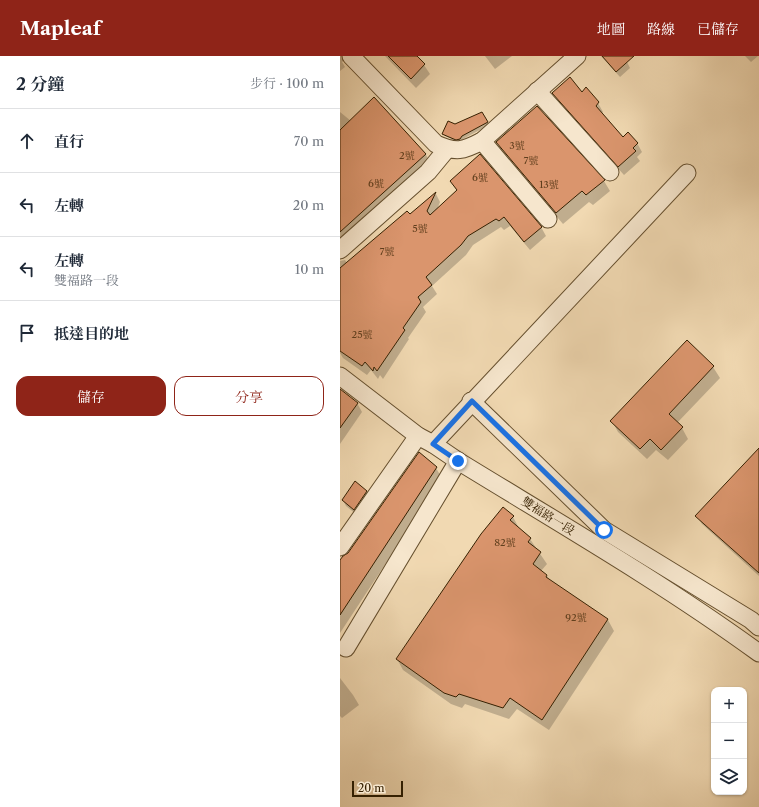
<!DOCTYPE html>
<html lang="zh-TW">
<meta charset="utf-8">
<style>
:root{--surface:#fff;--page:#f2f2f3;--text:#1f2937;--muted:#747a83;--line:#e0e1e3;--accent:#8f2418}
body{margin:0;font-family:"Libre Caslon Text","Noto Serif TC",serif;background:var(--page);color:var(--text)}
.controls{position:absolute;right:12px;bottom:12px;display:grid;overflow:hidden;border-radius:8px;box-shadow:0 1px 3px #0004}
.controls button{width:36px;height:36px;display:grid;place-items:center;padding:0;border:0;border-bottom:1px solid var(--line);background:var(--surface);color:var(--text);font:20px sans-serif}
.scale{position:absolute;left:12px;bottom:10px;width:51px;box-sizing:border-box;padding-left:4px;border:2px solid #362102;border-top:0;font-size:11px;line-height:14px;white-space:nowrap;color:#362102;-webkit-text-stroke:3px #f6e6cd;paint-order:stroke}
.stop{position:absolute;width:12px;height:12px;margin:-9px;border:3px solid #1a73e8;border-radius:50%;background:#fff}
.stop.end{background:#1a73e8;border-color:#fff;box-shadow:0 1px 4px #0008}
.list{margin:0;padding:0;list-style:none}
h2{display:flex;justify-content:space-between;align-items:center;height:52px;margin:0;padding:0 16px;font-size:17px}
h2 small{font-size:13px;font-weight:400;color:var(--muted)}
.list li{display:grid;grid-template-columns:26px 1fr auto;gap:12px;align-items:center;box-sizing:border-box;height:64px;padding:0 16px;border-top:1px solid var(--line)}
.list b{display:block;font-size:15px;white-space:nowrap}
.list p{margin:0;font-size:13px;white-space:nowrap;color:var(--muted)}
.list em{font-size:13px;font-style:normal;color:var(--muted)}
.actions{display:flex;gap:8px;padding:12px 16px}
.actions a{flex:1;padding:9px 0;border:1px solid var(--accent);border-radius:12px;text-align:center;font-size:14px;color:var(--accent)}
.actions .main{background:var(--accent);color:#fff}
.icon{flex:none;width:22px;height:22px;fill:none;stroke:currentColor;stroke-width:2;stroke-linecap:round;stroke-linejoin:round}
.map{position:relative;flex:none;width:419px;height:751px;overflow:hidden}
header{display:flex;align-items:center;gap:24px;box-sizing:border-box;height:56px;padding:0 20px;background:var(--accent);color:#fff}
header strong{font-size:19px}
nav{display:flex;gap:22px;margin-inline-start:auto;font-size:14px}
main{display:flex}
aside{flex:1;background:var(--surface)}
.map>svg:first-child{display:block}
.shadow{fill:#0003}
.building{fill:#da956d;stroke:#362102}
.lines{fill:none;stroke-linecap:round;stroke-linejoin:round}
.minor-casing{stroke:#654f2e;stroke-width:19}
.minor{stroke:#f6e6cd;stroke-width:17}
.route{stroke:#1a73e8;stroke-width:5}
.labels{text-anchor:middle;stroke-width:3;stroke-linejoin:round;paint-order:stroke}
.number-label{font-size:10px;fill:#5f3e1d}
.street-label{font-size:12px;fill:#362102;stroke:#f6e6cd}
</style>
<header>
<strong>Mapleaf</strong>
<nav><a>地圖</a><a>路線</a><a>已儲存</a></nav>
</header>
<main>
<aside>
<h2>2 分鐘<small>步行 · 100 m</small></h2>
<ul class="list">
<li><svg class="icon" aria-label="ahead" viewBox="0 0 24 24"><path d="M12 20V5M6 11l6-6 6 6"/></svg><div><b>直行</b></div><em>70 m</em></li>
<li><svg class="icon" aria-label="left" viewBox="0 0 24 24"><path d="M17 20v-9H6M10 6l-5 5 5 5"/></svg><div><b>左轉</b></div><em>20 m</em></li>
<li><svg class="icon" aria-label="left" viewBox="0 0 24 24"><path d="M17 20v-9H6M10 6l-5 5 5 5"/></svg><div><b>左轉</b><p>雙福路一段</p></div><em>10 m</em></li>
<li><svg class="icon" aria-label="arrive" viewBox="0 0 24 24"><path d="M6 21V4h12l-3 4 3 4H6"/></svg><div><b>抵達目的地</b></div></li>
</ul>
<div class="actions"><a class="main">儲存</a><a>分享</a></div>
</aside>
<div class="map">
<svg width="419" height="751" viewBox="0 0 419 751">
<rect width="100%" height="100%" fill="#f1d9b2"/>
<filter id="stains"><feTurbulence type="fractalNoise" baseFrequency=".005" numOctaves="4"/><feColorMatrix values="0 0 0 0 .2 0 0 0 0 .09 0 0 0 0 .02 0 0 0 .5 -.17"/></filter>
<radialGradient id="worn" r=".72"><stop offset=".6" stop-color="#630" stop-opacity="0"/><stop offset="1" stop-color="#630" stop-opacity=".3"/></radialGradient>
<!-- shadow -->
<g class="shadow">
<path d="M0,0H9L2,6L5,11L0,15Z"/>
<path d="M45,0H76L84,9L90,18L76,32Z"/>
<path d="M145,0H172L155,13Z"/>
<path d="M261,0H294L287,6L290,12L280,21Z"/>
<path d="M405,0H418L411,6Z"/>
<path d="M246,33L258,47L263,56L261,58L283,83L297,87L302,96L297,101L300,105L284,119L218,46L213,37H242Z"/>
<path d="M34,43L86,99L91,107L0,189V56L11,65Z"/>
<path d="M141,57L149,69L123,83L121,86H118L105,80L103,78L115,69Z"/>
<path d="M157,86L264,125L270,135L253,149L249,146L223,168L163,97Z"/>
<path d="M111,126L201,171L206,180L190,194L170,170L164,174L161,171L133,189L126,199L92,230L97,238L83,251L86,256L68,282L69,283L43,323L40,319L38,323L31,314L27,319L3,302L0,297V205L5,204L7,207L70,160L96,138L100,146L97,154L117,135Z"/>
<path d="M347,286L373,311L380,322L337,367L342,372L348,383L328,404L316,394L307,403L278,376L272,365Z"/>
<path d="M0,334L17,347L22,356L0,388Z"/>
<path d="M419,393V520L362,468L357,460Z"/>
<path d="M79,398L96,412L102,422L0,577V506L9,497Z"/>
<path d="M27,435L30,441L17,459L6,450L3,444Z"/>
<path d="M173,461L179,472L190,483L207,508L201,515L207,520L210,525L268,564L274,575L209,674L177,653L169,663L125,648L122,652L111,648L63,614L57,603L142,479Z"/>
<path d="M0,622L13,639L19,649L2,662L0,660Z"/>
</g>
<!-- building -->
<g class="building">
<path d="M48,0H77L85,8L71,23Z"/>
<path d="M262,0H294L276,16Z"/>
<path d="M230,21L242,36L246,31L259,46L256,50L283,81L288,76L298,87L293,92L296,95L278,111L212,37Z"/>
<path d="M34,41L86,98L0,176V74Z"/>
<path d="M197,50L265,124L246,139L242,135L216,157L156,86Z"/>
<path d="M142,56L148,66L122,80L120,83L116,84L102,78L108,65L115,68Z"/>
<path d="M140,98L202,171L184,186L164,161L159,165L156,163L128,180L121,189L86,221L92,229L78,241L81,246L63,272L65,274L37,315L34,311L33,315L25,306L22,310L0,295V212L67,155L70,158L96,136L87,155L90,159L117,134L110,125Z"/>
<path d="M347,284L374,310L329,358L343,371L321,394L310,383L300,393L270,365Z"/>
<path d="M0,333L18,347L0,372Z"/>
<path d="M419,392V517L355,460Z"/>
<path d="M79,396L97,411L0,559V504L3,500L8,497Z"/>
<path d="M15,425L27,435L14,454L2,444Z"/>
<path d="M163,451L174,460L170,464L191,482L188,486L201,496L193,508L207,519L206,521L268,563L202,664L170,642L163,652L119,638L116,641L104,637L56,603L141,478Z"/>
</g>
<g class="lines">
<defs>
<g id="minor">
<path d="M11,0L96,88C116,97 123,95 142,85L237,0"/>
<path d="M197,35L270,116"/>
<path d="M142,85L208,163"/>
<path d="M0,194L88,116L107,93"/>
<path d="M0,320L78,380L93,388L118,405C219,467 323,527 419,597"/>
<path d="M131,345L264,474L411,564L419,571"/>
<path d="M93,388L347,117"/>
<path d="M0,491L78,380"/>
<path d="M6,592L118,405"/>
</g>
</defs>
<!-- minor casing -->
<use href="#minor" class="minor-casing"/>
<!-- minor -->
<use href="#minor" class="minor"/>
</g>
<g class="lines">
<!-- route -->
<path class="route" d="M118,405L93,388L132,345L264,474"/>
</g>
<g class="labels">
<!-- number labels -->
<g class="number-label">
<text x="177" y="93">3號</text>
<text x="67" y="103">2號</text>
<text x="191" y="108">7號</text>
<text x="140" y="125">6號</text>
<text x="36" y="131">6號</text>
<text x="209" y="132">13號</text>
<text x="80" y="176">5號</text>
<text x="47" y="199">7號</text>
<text x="22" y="282">25號</text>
<text x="165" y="490">82號</text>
<text x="236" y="565">92號</text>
</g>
<!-- street labels -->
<g class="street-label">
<text transform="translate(208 460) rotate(32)" y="4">雙福路一段</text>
</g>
</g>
<rect width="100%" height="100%" filter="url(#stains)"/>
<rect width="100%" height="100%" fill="url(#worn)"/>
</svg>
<div class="controls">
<button>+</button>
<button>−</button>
<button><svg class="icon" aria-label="layers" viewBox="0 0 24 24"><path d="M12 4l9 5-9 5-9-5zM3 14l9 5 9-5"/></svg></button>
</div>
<div class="scale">20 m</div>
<div class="stop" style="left:264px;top:474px"></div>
<div class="stop end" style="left:118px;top:405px"></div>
</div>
</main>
